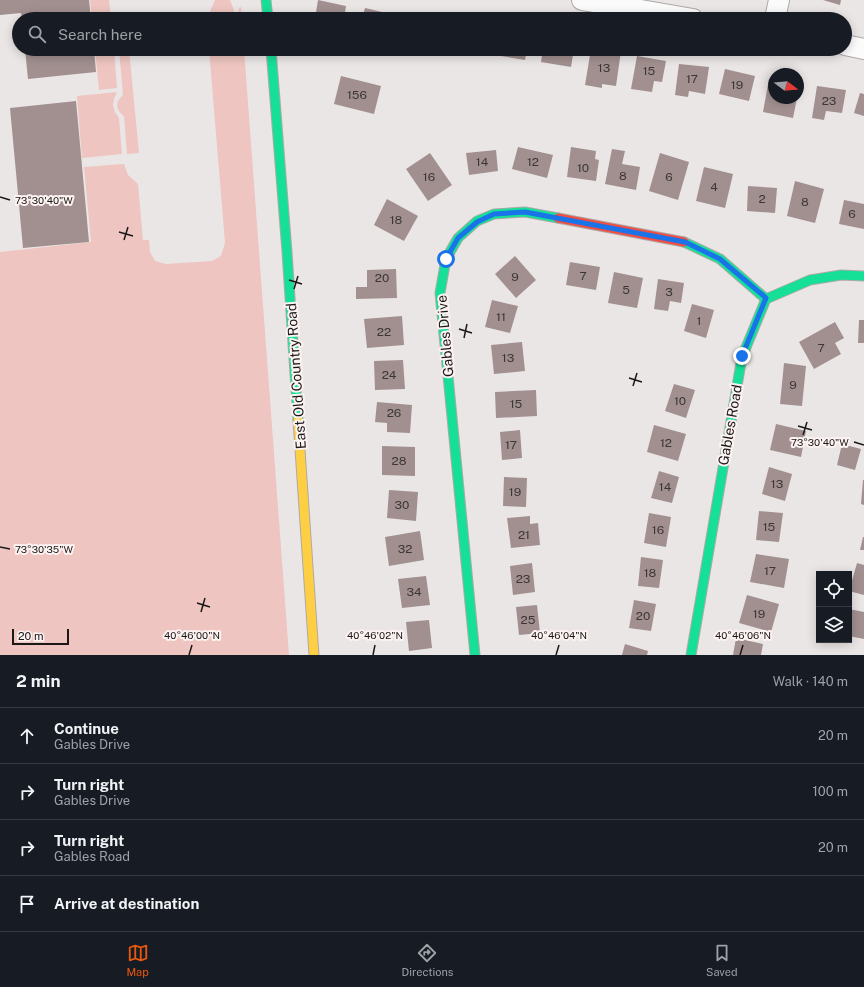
<!DOCTYPE html>
<meta charset="utf-8">
<style>
:root{--surface:#171b24;--page:#20242c;--text:#f1f3f6;--muted:#9ea1a6;--line:#363941;--accent:#ea580c}
body{margin:0;font-family:"Public Sans",sans-serif;background:var(--page);color:var(--text)}
.controls{position:absolute;right:12px;bottom:12px;display:grid;overflow:hidden;border-radius:0px;box-shadow:0 2px 10px #0003}
.controls button{width:36px;height:36px;display:grid;place-items:center;padding:0;border:0;border-bottom:1px solid var(--line);background:var(--surface);color:var(--text);font:20px sans-serif}
.compass{position:absolute;left:768px;top:68px;width:36px;height:36px;border-radius:50%;background:var(--surface);box-shadow:0 2px 10px #0003;rotate:106deg}
.scale{position:absolute;left:12px;bottom:10px;width:57px;box-sizing:border-box;padding-left:4px;border:2px solid #1b1818;border-top:0;font-size:11px;line-height:14px;white-space:nowrap;color:#1b1818;-webkit-text-stroke:3px #fcf2f1;paint-order:stroke}
.stop{position:absolute;width:12px;height:12px;margin:-9px;border:3px solid #1a73e8;border-radius:50%;background:#fff}
.stop.end{background:#1a73e8;border-color:#fff;box-shadow:0 1px 4px #0008}
.list{margin:0;padding:0;list-style:none}
h2{display:flex;justify-content:space-between;align-items:center;height:52px;margin:0;padding:0 16px;font-size:17px}
h2 small{font-size:13px;font-weight:400;color:var(--muted)}
.list li{display:grid;grid-template-columns:26px 1fr auto;gap:12px;align-items:center;box-sizing:border-box;height:56px;padding:0 16px;border-top:1px solid var(--line)}
.list b{display:block;font-size:15px;white-space:nowrap}
.list p{margin:0;font-size:13px;white-space:nowrap;color:var(--muted)}
.list em{font-size:13px;font-style:normal;color:var(--muted)}
.icon{flex:none;width:22px;height:22px;fill:none;stroke:currentColor;stroke-width:2;stroke-linecap:round;stroke-linejoin:round}
.map{position:relative;flex:none;width:864px;height:655px;overflow:hidden}
.search{position:absolute;background:var(--surface);box-shadow:0 2px 10px #0003;left:12px;right:12px;top:12px;height:44px;display:flex;align-items:center;gap:10px;box-sizing:border-box;padding:0 14px;border-radius:22px;color:var(--muted);font-size:15px}
.sheet{height:276px;background:var(--surface)}
nav{display:flex;justify-content:space-around;align-items:center;box-sizing:border-box;height:56px;border-top:1px solid var(--line);background:var(--surface);font-size:11px;color:var(--muted)}
nav a{display:grid;justify-items:center;gap:2px}
nav .on{color:var(--accent)}
.map>svg:first-child{display:block}
.green{fill:#eec5c0}
.building{fill:#a1908f}
.lines{fill:none;stroke-linecap:round;stroke-linejoin:round}
.street-casing{stroke:#adaaa9;stroke-width:22}
.fast-casing{stroke:#adaaa9;stroke-width:11}
.slow-casing{stroke:#adaaa9;stroke-width:11}
.jam-casing{stroke:#adaaa9;stroke-width:11}
.street{stroke:#fcfbfb;stroke-width:20}
.fast{stroke:#16e098;stroke-width:9}
.slow{stroke:#ffcf43;stroke-width:9}
.jam{stroke:#f24e42;stroke-width:9}
.route{stroke:#1a73e8;stroke-width:5}
.ticks{fill:none;stroke:#1b1818;stroke-width:1.5}
.labels{text-anchor:middle;stroke-width:4;stroke-linejoin:round;paint-order:stroke}
.number-label{font-size:12px;fill:#3c3636}
.street-label{font-size:14px;fill:#1b1818;stroke:#fcf2f1}
.ticks-label{font-size:10px;text-anchor:middle;fill:#1b1818;stroke:#fcf2f1;stroke-width:4;stroke-linejoin:round;paint-order:stroke}
</style>
<div class="map">
<svg width="864" height="655" viewBox="0 0 864 655">
<rect width="100%" height="100%" fill="#ebe6e6"/>
<!-- green -->
<g class="green">
<path d="M90,0H109L111,19H92Z"/>
<path d="M215,0H230L235,13H238L239,8L241,7L242,19H207Z"/>
<path d="M95,49H114L117,88L99,90Z"/>
<path d="M119,49H129L139,153L127,154L124,116C115,109 115,102 123,95Z"/>
<path d="M209,49H244L289,655H0V252L91,242L84,167L124,164L128,175L138,184L143,240H149L150,252L155,261L166,264L212,261L221,256L225,243Z"/>
<path d="M117,92L114,99L113,105L115,112L119,118L122,154L82,158L77,96Z"/>
</g>
<!-- building -->
<g class="building">
<path d="M0,0H89L91,19H22L21,13L0,15Z"/>
<path d="M318,0L346,6L344,19H315Z"/>
<path d="M823,0H841L840,5Z"/>
<path d="M365,8L395,15L394,19H362Z"/>
<path d="M25,49H94L96,72L28,79Z"/>
<path d="M462,49H480L479,53Z"/>
<path d="M496,49H527L525,60L495,55Z"/>
<path d="M543,49H574L571,67L541,62Z"/>
<path d="M591,49H608L621,51L616,86L602,84V88L585,85Z"/>
<path d="M637,56L666,61L662,82L654,81L652,92L631,89Z"/>
<path d="M679,64L709,67L705,94L689,91L688,97L675,95Z"/>
<path d="M725,69L755,76L749,101L719,94Z"/>
<path d="M341,76L381,86L374,114L334,104Z"/>
<path d="M769,79L774,80V98H797L793,118L763,112Z"/>
<path d="M817,86L846,90L842,113L826,111L824,120L812,118Z"/>
<path d="M860,93L864,94V116L854,113Z"/>
<path d="M76,101L89,242L23,248L10,108Z"/>
<path d="M518,147L553,155L547,178L512,169Z"/>
<path d="M571,147L596,151L595,159L599,160L596,181L567,177Z"/>
<path d="M612,149L625,151L622,164L640,167L636,190L605,184Z"/>
<path d="M496,150L498,171L469,175L466,153Z"/>
<path d="M430,153L452,185L428,201L406,169Z"/>
<path d="M660,153L689,162L678,200L649,191Z"/>
<path d="M704,167L733,174L725,208L696,201Z"/>
<path d="M795,181L824,189L815,223L787,216Z"/>
<path d="M748,186L777,188L775,213L747,211Z"/>
<path d="M387,199L418,216L404,241L374,225Z"/>
<path d="M844,200L864,204V229L839,224Z"/>
<path d="M515,256L536,280L516,298L495,274Z"/>
<path d="M570,262L600,267L596,290L566,285Z"/>
<path d="M396,269L397,298L356,299V287H367V270Z"/>
<path d="M614,272L643,278L637,308L608,303Z"/>
<path d="M658,279L684,283L681,303L670,301L668,311L654,309Z"/>
<path d="M492,300L518,306L510,333L485,327Z"/>
<path d="M692,304L714,310L706,338L684,331Z"/>
<path d="M402,316L404,345L367,348L364,319Z"/>
<path d="M859,320H864V343H858Z"/>
<path d="M835,322L844,338L835,343L841,354L814,369L799,342Z"/>
<path d="M522,342L525,371L494,374L491,345Z"/>
<path d="M403,360L405,389L375,390L374,361Z"/>
<path d="M784,363L806,366L802,406L780,404Z"/>
<path d="M674,384L695,390L686,418L665,411Z"/>
<path d="M536,390L537,416L496,418L495,392Z"/>
<path d="M377,402L412,405L410,433L387,432V423L375,422Z"/>
<path d="M776,424L806,431L801,457L770,450Z"/>
<path d="M654,425L686,434L678,461L647,452Z"/>
<path d="M520,430L522,458L502,460L500,432Z"/>
<path d="M842,444L861,449L855,470L837,465Z"/>
<path d="M382,446L415,447V476L382,475Z"/>
<path d="M769,467L792,474L785,501L762,494Z"/>
<path d="M659,471L679,477L672,503L651,498Z"/>
<path d="M504,477L527,478L526,507L503,506Z"/>
<path d="M863,480H864V505L861,504Z"/>
<path d="M389,490L418,492L416,521L387,518Z"/>
<path d="M759,511L783,513L779,542L756,540Z"/>
<path d="M649,513L671,517L666,547L644,543Z"/>
<path d="M530,516V524L538,523L540,545L511,548L507,518Z"/>
<path d="M420,531L424,560L389,566L385,537Z"/>
<path d="M863,537H864V550H860Z"/>
<path d="M756,554L789,559L784,588L750,582Z"/>
<path d="M641,557L663,560L659,588L638,586Z"/>
<path d="M532,563L535,592L513,595L510,566Z"/>
<path d="M857,563L864,565V595L849,591Z"/>
<path d="M426,576L430,605L402,608L398,579Z"/>
<path d="M747,595L779,604L771,632L739,623Z"/>
<path d="M634,600L656,604L651,631L629,628Z"/>
<path d="M537,605L540,633L519,635L516,607Z"/>
<path d="M849,609L864,612V639L849,636Z"/>
<path d="M429,620L432,648L409,651L406,622Z"/>
<path d="M736,638L763,644L761,655H733Z"/>
<path d="M625,644L648,651L647,655H622Z"/>
</g>
<g class="lines">
<defs>
<g id="street">
<path d="M582,0L693,19"/>
<path d="M775,19L779,0"/>
<path d="M845,45L864,49"/>
</g>
<g id="fast">
<path d="M266,0L268,19"/>
<path d="M271,49L287,252L298,420"/>
<path d="M684,242L720,259L766,299"/>
<path d="M475,655L440,293L446,259L458,238L477,221L494,214L525,212L558,218"/>
<path d="M691,655L742,357L766,299L810,280L841,275L864,276"/>
</g>
<path id="slow" d="M298,420L314,655"/>
<path id="jam" d="M558,218L684,242"/>
</defs>
<!-- street casing -->
<use href="#street" class="street-casing"/>
<!-- fast casing -->
<use href="#fast" class="fast-casing"/>
<!-- slow casing -->
<use href="#slow" class="slow-casing"/>
<!-- jam casing -->
<use href="#jam" class="jam-casing"/>
<!-- street -->
<use href="#street" class="street"/>
<!-- fast -->
<use href="#fast" class="fast"/>
<!-- slow -->
<use href="#slow" class="slow"/>
<!-- jam -->
<use href="#jam" class="jam"/>
</g>
<g class="lines">
<!-- route -->
<path class="route" d="M446,259L458,238L477,222L494,214L525,212L685,242L720,259L766,298L742,356"/>
</g>
<!-- ticks -->
<path class="ticks" d="M0,197L10,200M119,232L133,236M124,240L128,227M289,280L302,284M294,289L298,276M459,329L472,333M464,338L467,324M629,378L642,382M633,386L637,373M798,426L812,430M803,435L807,422M854,442L864,445M0,547L10,549M197,603L210,607M201,612L205,598M189,655L192,645M373,655L375,645M556,655L559,645M740,655L743,645"/>
<g class="labels">
<!-- number labels -->
<g class="number-label">
<text x="604" y="72">13</text>
<text x="649" y="75">15</text>
<text x="692" y="83">17</text>
<text x="737" y="89">19</text>
<text x="357" y="99">156</text>
<text x="829" y="105">23</text>
<text x="482" y="166">14</text>
<text x="533" y="166">12</text>
<text x="583" y="172">10</text>
<text x="623" y="180">8</text>
<text x="429" y="181">16</text>
<text x="669" y="181">6</text>
<text x="714" y="191">4</text>
<text x="762" y="203">2</text>
<text x="805" y="206">8</text>
<text x="852" y="218">6</text>
<text x="396" y="224">18</text>
<text x="583" y="280">7</text>
<text x="515" y="281">9</text>
<text x="382" y="282">20</text>
<text x="626" y="294">5</text>
<text x="669" y="296">3</text>
<text x="501" y="321">11</text>
<text x="699" y="325">1</text>
<text x="384" y="336">22</text>
<text x="821" y="352">7</text>
<text x="508" y="362">13</text>
<text x="389" y="379">24</text>
<text x="793" y="389">9</text>
<text x="680" y="405">10</text>
<text x="516" y="408">15</text>
<text x="394" y="417">26</text>
<text x="666" y="447">12</text>
<text x="511" y="449">17</text>
<text x="399" y="465">28</text>
<text x="777" y="488">13</text>
<text x="665" y="491">14</text>
<text x="515" y="496">19</text>
<text x="402" y="509">30</text>
<text x="769" y="531">15</text>
<text x="658" y="534">16</text>
<text x="524" y="539">21</text>
<text x="405" y="553">32</text>
<text x="770" y="575">17</text>
<text x="650" y="577">18</text>
<text x="523" y="583">23</text>
<text x="414" y="596">34</text>
<text x="759" y="618">19</text>
<text x="643" y="620">20</text>
<text x="528" y="624">25</text>
</g>
<!-- street labels -->
<g class="street-label">
<text transform="translate(445 336) rotate(-95)" y="5">Gables Drive</text>
<text transform="translate(296 376) rotate(-94)" y="5">East Old Country Road</text>
<text transform="translate(730 425) rotate(-80)" y="5">Gables Road</text>
</g>
</g>
<g class="ticks-label">
<text x="44" y="204">73°30'40"W</text>
<text x="820" y="446">73°30'40"W</text>
<text x="44" y="553">73°30'35"W</text>
<text x="192" y="639">40°46'00"N</text>
<text x="375" y="639">40°46'02"N</text>
<text x="559" y="639">40°46'04"N</text>
<text x="743" y="639">40°46'06"N</text>
</g>
</svg>
<div class="controls">
<button><svg class="icon" aria-label="locate" viewBox="0 0 24 24"><circle cx="12" cy="12" r="6"/><path d="M12 2v4M12 18v4M2 12h4M18 12h4"/></svg></button>
<button><svg class="icon" aria-label="layers" viewBox="0 0 24 24"><path d="M12 4l9 5-9 5-9-5zM3 14l9 5 9-5"/></svg></button>
</div>
<svg class="compass" viewBox="-18 -18 36 36"><path d="M0-13l5 13h-10z" fill="#e53935"/><path d="M0 13l5-13h-10z" fill="#9ea1a6"/></svg>
<div class="scale">20 m</div>
<div class="stop" style="left:446px;top:259px"></div>
<div class="stop end" style="left:742px;top:356px"></div>
<div class="search"><svg class="icon" aria-label="search" viewBox="0 0 24 24"><circle cx="10" cy="10" r="6"/><path d="M15 15l6 6"/></svg>Search here</div>
</div>
<section class="sheet">
<h2>2 min<small>Walk · 140 m</small></h2>
<ul class="list">
<li><svg class="icon" aria-label="ahead" viewBox="0 0 24 24"><path d="M12 20V5M6 11l6-6 6 6"/></svg><div><b>Continue</b><p>Gables Drive</p></div><em>20 m</em></li>
<li><svg class="icon" aria-label="right" viewBox="0 0 24 24"><path d="M7 20v-9h11M14 6l5 5-5 5"/></svg><div><b>Turn right</b><p>Gables Drive</p></div><em>100 m</em></li>
<li><svg class="icon" aria-label="right" viewBox="0 0 24 24"><path d="M7 20v-9h11M14 6l5 5-5 5"/></svg><div><b>Turn right</b><p>Gables Road</p></div><em>20 m</em></li>
<li><svg class="icon" aria-label="arrive" viewBox="0 0 24 24"><path d="M6 21V4h12l-3 4 3 4H6"/></svg><div><b>Arrive at destination</b></div></li>
</ul>
</section>
<nav>
<a class="on"><svg class="icon" aria-label="map" viewBox="0 0 24 24"><path d="M3 6l6-2 6 2 6-2v14l-6 2-6-2-6 2zM9 4v14M15 6v14"/></svg>Map</a>
<a><svg class="icon" aria-label="directions" viewBox="0 0 24 24"><path d="M12 3l9 9-9 9-9-9zM9 14v-3h6M13 9l2 2-2 2"/></svg>Directions</a>
<a><svg class="icon" aria-label="saved" viewBox="0 0 24 24"><path d="M7 4h10v16l-5-4-5 4z"/></svg>Saved</a>
</nav>
